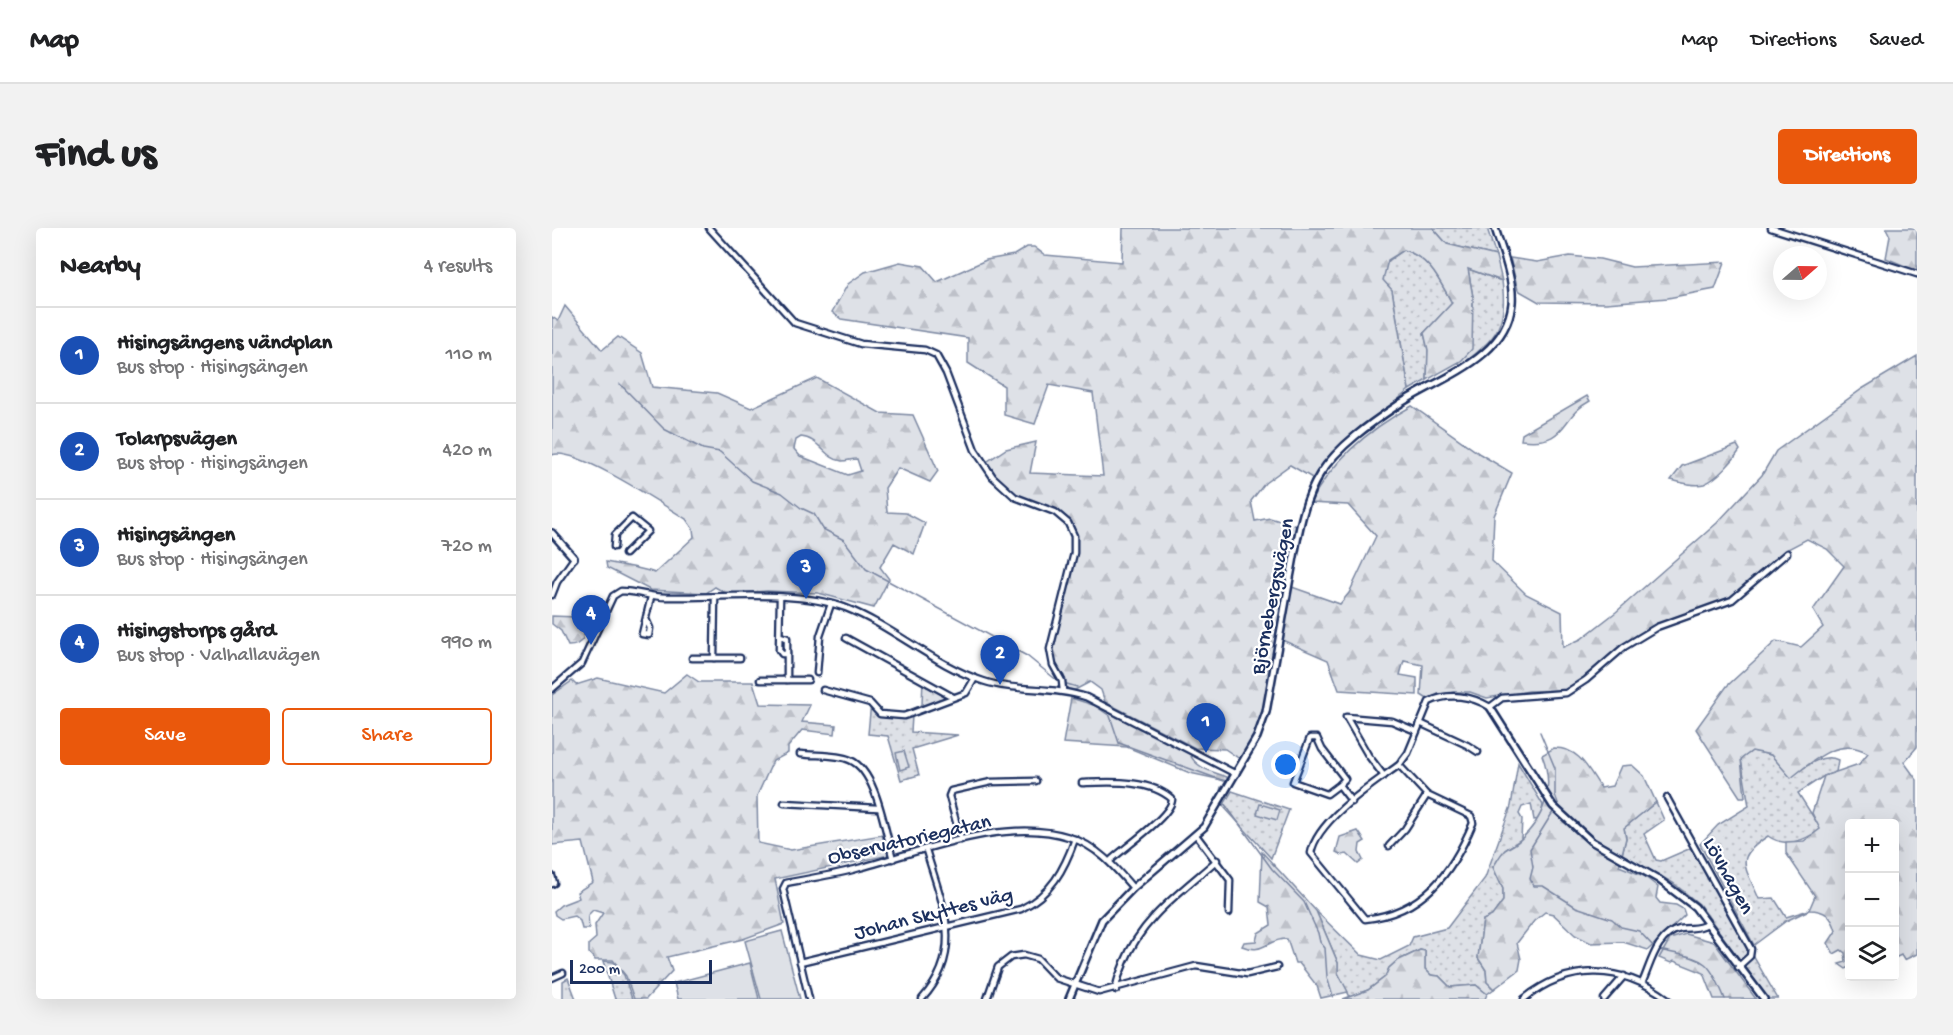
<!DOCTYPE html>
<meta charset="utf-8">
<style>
:root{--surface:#fff;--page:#f2f2f2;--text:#202124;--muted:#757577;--line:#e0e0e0;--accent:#ea580c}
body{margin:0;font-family:"Gochi Hand",sans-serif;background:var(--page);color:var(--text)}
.controls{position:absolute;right:18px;bottom:18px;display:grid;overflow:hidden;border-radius:6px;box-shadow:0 6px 24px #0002}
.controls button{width:54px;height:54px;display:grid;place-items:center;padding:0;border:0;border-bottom:2px solid var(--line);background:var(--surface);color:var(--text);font:30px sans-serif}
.compass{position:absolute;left:1221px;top:18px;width:54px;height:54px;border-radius:50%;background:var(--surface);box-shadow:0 6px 24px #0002;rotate:70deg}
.scale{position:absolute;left:18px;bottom:15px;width:142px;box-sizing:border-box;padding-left:6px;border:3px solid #1b2f5e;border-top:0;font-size:16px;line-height:21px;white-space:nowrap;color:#1b2f5e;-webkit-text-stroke:4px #fff;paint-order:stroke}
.you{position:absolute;left:734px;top:537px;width:21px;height:21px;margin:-15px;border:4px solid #fff;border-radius:50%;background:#1a73e8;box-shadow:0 0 0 9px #1a73e833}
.badge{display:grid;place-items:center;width:39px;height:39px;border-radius:50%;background:var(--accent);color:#fff;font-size:20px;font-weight:700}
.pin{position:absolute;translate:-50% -50px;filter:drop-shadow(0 2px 3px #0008)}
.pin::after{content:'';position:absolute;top:32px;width:21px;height:18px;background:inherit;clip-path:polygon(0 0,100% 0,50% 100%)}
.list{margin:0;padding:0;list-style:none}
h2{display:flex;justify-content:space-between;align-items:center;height:78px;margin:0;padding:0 24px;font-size:26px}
h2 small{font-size:20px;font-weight:400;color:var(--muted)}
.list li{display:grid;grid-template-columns:39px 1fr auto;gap:18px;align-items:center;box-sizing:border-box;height:96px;padding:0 24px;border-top:2px solid var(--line)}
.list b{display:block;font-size:22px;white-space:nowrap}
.list p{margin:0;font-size:20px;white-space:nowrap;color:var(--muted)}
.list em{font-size:20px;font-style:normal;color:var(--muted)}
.actions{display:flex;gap:12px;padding:18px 24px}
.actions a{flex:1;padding:14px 0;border:2px solid var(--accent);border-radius:6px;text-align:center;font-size:21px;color:var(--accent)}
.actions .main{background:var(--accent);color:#fff}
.icon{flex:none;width:33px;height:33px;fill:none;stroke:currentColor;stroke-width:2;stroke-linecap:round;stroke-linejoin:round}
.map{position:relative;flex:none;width:1365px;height:771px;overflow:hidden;border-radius:6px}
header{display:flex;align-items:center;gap:36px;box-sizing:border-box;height:84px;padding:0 30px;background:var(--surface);border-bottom:2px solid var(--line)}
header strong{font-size:28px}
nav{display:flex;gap:33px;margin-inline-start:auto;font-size:21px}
.intro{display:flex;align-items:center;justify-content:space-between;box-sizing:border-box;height:144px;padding:0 36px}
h1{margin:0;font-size:42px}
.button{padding:15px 27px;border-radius:6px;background:var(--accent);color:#fff;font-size:21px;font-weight:700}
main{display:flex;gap:36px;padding:0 36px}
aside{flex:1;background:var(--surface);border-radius:6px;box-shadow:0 6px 24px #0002}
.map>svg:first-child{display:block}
.grass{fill:url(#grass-dots);stroke:#7c88a2;stroke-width:1.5}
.forest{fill:url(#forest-firs);stroke:#7c88a2;stroke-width:1.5;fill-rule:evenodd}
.pitch{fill:#dee1e7;stroke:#7c88a2;stroke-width:1.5}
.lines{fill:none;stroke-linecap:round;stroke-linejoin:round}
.stream{stroke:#77839f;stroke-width:1.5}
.minor-casing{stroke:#1b2f5e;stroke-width:9}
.tertiary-casing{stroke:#1b2f5e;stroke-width:10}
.minor{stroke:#fff;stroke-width:4.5}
.tertiary{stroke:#fff;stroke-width:5}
.labels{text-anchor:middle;stroke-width:4.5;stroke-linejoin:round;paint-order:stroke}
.street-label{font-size:21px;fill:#1b2f5e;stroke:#fff}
</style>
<header>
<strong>Map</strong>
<nav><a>Map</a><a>Directions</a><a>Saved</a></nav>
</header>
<div class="intro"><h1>Find us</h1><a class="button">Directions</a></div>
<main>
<aside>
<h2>Nearby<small>4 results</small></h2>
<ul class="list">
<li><span class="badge" style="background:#1a4fb4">1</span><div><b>Hisingsängens vändplan</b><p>Bus stop · Hisingsängen</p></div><em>110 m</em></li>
<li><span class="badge" style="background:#1a4fb4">2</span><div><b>Tolarpsvägen</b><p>Bus stop · Hisingsängen</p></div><em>420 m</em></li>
<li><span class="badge" style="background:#1a4fb4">3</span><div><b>Hisingsängen</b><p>Bus stop · Hisingsängen</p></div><em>720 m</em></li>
<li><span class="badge" style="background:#1a4fb4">4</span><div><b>Hisingstorps gård</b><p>Bus stop · Valhallavägen</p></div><em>990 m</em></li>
</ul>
<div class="actions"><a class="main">Save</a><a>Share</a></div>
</aside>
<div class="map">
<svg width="1365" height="771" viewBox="0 0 1365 771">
<defs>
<pattern id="grass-dots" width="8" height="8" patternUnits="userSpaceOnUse" patternTransform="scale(1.5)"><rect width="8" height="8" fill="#dee1e7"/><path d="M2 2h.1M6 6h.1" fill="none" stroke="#bec1c9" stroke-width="1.8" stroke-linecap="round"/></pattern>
<pattern id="forest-firs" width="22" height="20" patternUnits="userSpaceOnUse" patternTransform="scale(1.5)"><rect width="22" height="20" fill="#dee1e7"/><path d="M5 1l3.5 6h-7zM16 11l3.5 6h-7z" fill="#bec1c9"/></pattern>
</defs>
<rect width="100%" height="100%" fill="#fff"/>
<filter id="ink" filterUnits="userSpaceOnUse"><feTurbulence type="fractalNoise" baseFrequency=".0167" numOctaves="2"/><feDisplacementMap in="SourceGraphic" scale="12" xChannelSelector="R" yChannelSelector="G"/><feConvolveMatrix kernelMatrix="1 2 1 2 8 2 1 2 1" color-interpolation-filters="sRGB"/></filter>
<g filter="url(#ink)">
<!-- grass -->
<g class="grass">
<path d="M881,0H935L944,28L895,16Z"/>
<path d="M852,22C879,31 887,52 900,75L872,105L876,122L875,152L857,162L840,62L830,52L835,34Z"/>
<path d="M916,41L950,53C956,96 945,111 910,136L905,135L909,133L921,69Z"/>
<path d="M371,450L405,470L360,488L359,504L406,507L360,521L367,547L349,552L336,508L316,506L319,474L329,484L347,486L370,477Z"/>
<path d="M1200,523L1219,527L1239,549C1252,540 1269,524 1286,532L1284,544L1272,548L1246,565L1269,601C1253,612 1234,621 1216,608C1181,631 1193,637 1207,671L1222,670L1234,689L1257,682L1234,693L1202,717L1148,616L1166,597L1197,578L1189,531Z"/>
<path d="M966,535L991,577L988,591L982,592L979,576L970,579L967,586L970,591L969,611L953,622L941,639L951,661V673L940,688L931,692L926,730L934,742L935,754L942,761L935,766L924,757L898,759L887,748L879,747L873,741V723L868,722L845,733L837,740L833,749L816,762L798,769L786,745V735L764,683L809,727L829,732L857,718L861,709L895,700L933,650L959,578Z"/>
<path d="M680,563L737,582L719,630L671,578Z"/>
<path d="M1104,574L1112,592L1092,606L1104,632L1109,633L1139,620L1226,771H1217L1147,676L1121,655L1070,627L1074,610L1072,600Z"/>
<path d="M51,733L61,734L72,747L80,771H63Z"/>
<path d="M16,750L24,771H11V753Z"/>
</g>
<!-- forest -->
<g class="forest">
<path d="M571,0H881L895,16L944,28L950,53L916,41L921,69L920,121L909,133L875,152L876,122L872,105L900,75C887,52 879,31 852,22L836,32L831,52L840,62L857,162L780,228L762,251L738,237L713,255L699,273L703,293L718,290L745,298L710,491L689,532L673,521L643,520L553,474L549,462L538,454L523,462L516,461C513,457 514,453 512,448C508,442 502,437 501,428C495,388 535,340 521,302C512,274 481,280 461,266C449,258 441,246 433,235L454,221L484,214L478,245L551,248L541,165L497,157L483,196L452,187V158L416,135V110L289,91L280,84L296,56L313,44L348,34L371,38L385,54L434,32L462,27L475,19H482L493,27L570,34Z"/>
<path d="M1334,0H1365V43L1334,30L1338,8Z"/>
<path d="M1018,28L1048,31L1080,39L1173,34L1163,61L1116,70L1054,75L987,74L966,62L958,30L985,34Z"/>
<path d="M13,78L50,122L66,109L90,125L100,159L165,165L199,180L265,150L328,185L361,187L386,243L378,254L346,240L333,260L335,284L354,285L373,295L362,326L342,315L328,339L337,351L322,380L266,365L215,363L175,366L163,359L154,365L98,362L55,340L54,334C71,338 86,339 103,345L142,309L141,301L134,291C111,277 23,218 0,227V89L6,93ZM249,209C267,210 273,231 290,233C295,233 300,231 305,231L309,243L296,247L248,228L242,221L244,212Z"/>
<path d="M1365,128V519L1352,534L1365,552V726L1352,732L1349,727L1343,730L1342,596H1298V739L1294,741L1287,736L1294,734L1293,725L1289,722L1282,726L1276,715L1284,703C1280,688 1273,682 1257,682L1263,668L1234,625V614L1252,613L1268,601L1260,585L1272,548L1307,536L1316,525C1287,508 1262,532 1239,550L1219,527L1200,523L1189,531L1193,569H1188L1144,501L1175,458L1224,413L1249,419L1271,399L1261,382L1292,338L1275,321L1255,311L1232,323L1179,371L1136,386L1071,417L1033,452L1015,462L977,463L935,470L918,464H902L886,466L877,472L869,467L871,437L852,433L848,447L865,450V467L787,462L776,432L730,412L740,359L788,376L797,365L824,308L796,277L758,275C781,231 817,201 860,178L928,226L960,245L942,288L940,333L974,366L1010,384L1011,419L1029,411L1064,384L1165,295L1210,247L1224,223L1310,161Z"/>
<path d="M1035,168L1038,173C1007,189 1017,218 969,212L970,206Z"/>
<path d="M1185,217L1188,222C1181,233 1165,251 1152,256C1142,259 1128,254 1119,252L1130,238Z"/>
<path d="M30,386L34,391C33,406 33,418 16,418L9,403L0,396V388L25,389Z"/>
<path d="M135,446L147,454H201L208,476L258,477L250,494L284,497L283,506L250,502L236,519V525L221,533L205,568L206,615L239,622L330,607L337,627L223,651L232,696L191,711L115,729L120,743L94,771H82L74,748L61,732H43L37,725V716L44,710L43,697L51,685L41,682L36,687L37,701H30L28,693L22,688L9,691L3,687L2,683L9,677L27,670L25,664L41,654L31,614L0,617V467L20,453L24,457L46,450L112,465Z"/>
<path d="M519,470L554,481L638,526C643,540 662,544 675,549V553L638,545L575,519L511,515Z"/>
<path d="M1002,520C1028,520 1036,541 1049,560L1060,558L1069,538L1080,537L1092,548L1104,574L1072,600L1074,610L1067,638L1092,648L1106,659L1104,670L1108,675L1124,677L1131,681L1133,687L1096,722L1071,714L1039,715L1023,707L1001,686L993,684L982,693L965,715L969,731L967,742L942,761L935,754L934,742L926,730L931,692L940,688L951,673V661L941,639C945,634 947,628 952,623C956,619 963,617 967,613C993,590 1003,560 990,527Z"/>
<path d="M806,603L813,613L808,616L807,624L811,632L806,636L795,626L790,627L784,624L788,609Z"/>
<path d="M710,624L764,683L786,735V745L796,764L769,770L765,758L747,735H743L735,711C714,711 712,727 690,718L692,714L704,713L706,705L719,697L717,679L708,674Z"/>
<path d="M1134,706L1162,714L1204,771H1162L1152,745L1122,733L1119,735L1107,730L1118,711Z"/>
<path d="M868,722L873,723V741L879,747L887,748L898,759L924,757L935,766L933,771H791L816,762L833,749L837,740L845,733Z"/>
</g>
<!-- pitch -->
<g class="pitch">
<path d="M352,523L357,539L348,542L344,525Z"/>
<path d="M708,576L728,582L725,592L705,586Z"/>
<path d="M230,703L248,771H209L193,713Z"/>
<path d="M198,735L207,771H126L122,755Z"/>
</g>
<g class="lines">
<!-- stream -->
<g class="stream">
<path d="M68,156L112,201L151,221L168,224L200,253L230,265L249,280L262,286L271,301L292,312L314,341L475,428L507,454"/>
<path d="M515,456L525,459"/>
<path d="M533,471L558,488L567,515L672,553"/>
<path d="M988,504L1003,540V567L1007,578"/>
<path d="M667,567L669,559"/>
<path d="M672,575L720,641L752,674L766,705L768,714L773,720L775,749L781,769"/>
<path d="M1001,584L978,621L981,639L978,651L982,658H991L1024,679L1060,691L1069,699L1087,703L1102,719"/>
<path d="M1107,722C1150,732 1155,726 1173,771"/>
</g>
<defs>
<g id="minor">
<path d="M157,0L243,95L309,116L373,122L384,127L394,145L423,222L441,249L463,269L503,284L516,295L522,308V325L498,421L501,437L510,453L511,463"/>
<path d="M1219,0L1365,46"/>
<path d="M62,319L63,307L80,290L96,303L73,326"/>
<path d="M0,367L5,354L22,330"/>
<path d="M228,369L227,422L230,426H235"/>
<path d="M94,391L98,400L97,407L90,406L99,369"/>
<path d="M228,408L235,410V452"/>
<path d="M294,410L401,469"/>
<path d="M140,430H188"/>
<path d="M162,430L163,370"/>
<path d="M265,445L268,408L279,376"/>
<path d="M208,452H256"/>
<path d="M0,461L30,435L61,368L69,363C84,363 98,369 114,369C169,370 243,361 294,380C342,399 382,437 431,453C464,464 500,458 534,469L684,546"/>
<path d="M271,462L318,475L328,486L352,488L358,486L414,465L423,450"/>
<path d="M868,495L915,517L926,524"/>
<path d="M248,526C264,528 284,526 298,532C325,543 333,604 341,631"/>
<path d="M847,537L875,567L919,588L921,595C900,645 871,685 813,691L759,625C765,592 821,556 847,537L856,525L877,474C897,464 920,468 938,479L950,470L1014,465L1034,452L1072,419L1105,399L1180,372L1235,325"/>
<path d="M832,548L816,527L794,489L840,493L864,503"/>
<path d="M530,555C558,554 598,551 620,571C621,587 570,621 558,633"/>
<path d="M787,557L775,566L741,554L758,510H765L770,521L793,551L787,557L800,574"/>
<path d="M1115,570L1199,721L1198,728L1186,739"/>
<path d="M232,575L326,580"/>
<path d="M644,607L678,652L677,685"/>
<path d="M409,612L397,568L399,563L439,554L484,553"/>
<path d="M837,618L853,601L875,567"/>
<path d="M0,648L2,655L0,656"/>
<path d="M248,734L469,681C499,666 512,642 523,611"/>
<path d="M0,750L11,745"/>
<path d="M1091,753C1099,735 1105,706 1128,701C1139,699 1145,702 1155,696"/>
<path d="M564,762C564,752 569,744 572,735C590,690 629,664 665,632"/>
<path d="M257,771L231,661L234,655C258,650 283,647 307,640C368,624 454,588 517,609C545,618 562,638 581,660"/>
<path d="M370,771C414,723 390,676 374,622"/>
<path d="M435,771L446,739L459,729L472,727L486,731L504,750L547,764L644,738L695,746L725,739"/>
<path d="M972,771C1018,734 1070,737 1116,771"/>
<path d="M1052,771L1072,748"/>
</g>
<g id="tertiary">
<path d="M0,305L22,330"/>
<path d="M938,479L1001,578L1039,613L1106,651L1143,679L1212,771"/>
<path d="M517,771L550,692L581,660L652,599L705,509L714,484C722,439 730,395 738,350C745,315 749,276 768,246C786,218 819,195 846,177C886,150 954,132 960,75C962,51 950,23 943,0"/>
</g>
</defs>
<!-- minor casing -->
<use href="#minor" class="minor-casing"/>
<!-- tertiary casing -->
<use href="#tertiary" class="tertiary-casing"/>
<!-- minor -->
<use href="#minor" class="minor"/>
<!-- tertiary -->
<use href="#tertiary" class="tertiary"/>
</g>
</g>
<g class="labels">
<!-- street labels -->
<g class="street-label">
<text transform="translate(719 368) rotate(-79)" y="7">Björnebergsvägen</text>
<text transform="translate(357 610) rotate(-13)" y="7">Observatoriegatan</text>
<text transform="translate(1178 647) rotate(61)" y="7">Lövhagen</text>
<text transform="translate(381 684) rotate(-14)" y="7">Johan Skyttes väg</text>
</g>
</g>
</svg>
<div class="controls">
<button>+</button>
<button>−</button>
<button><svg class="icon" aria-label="layers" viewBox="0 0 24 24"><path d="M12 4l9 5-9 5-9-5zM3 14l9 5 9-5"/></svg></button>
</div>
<svg class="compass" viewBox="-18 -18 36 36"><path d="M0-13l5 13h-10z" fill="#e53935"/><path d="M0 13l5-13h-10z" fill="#757577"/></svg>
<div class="scale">200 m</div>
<div class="you"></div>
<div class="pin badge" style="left:654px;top:525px;background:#1a4fb4">1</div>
<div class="pin badge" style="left:448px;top:457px;background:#1a4fb4">2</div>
<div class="pin badge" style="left:254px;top:371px;background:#1a4fb4">3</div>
<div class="pin badge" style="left:39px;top:417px;background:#1a4fb4">4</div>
</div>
</main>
